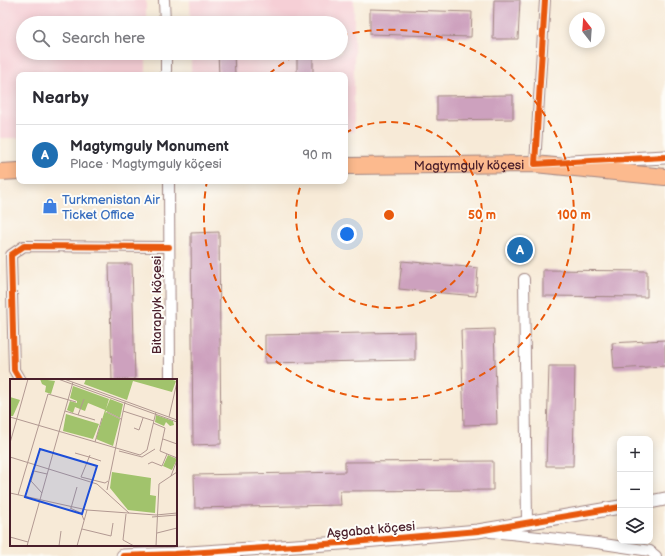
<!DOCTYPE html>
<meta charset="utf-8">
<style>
:root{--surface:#fff;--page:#f2f2f3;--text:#2b2b33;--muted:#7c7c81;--line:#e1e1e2;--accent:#1f6fb2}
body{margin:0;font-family:"Balsamiq Sans",sans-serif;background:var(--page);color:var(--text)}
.controls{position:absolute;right:12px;bottom:12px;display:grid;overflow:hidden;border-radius:8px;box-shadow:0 2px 10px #0003}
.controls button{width:36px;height:36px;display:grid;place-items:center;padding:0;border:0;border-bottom:1px solid var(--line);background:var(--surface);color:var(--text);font:20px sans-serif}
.compass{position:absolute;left:569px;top:12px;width:36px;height:36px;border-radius:50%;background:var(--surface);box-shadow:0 2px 10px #0003;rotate:343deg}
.you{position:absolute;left:347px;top:234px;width:14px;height:14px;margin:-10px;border:3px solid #fff;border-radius:50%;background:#1a73e8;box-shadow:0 0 0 6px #1a73e833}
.badge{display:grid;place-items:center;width:26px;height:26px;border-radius:50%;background:var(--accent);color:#fff;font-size:13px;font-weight:700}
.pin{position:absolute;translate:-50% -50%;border:2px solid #fff;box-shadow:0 1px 4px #0006}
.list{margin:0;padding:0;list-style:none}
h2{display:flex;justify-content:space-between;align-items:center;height:52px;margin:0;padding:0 16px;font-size:17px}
h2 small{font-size:13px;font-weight:400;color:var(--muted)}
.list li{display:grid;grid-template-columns:26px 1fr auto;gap:12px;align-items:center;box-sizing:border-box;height:60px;padding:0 16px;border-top:1px solid var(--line)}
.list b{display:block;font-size:15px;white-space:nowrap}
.list p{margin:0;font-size:13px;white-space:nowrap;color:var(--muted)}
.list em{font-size:13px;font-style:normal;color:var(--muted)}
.icon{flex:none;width:22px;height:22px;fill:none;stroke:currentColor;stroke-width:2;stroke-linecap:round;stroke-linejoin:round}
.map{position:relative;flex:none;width:665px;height:556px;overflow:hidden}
.search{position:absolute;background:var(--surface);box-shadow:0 2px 10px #0003;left:16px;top:16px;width:332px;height:44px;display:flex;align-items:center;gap:10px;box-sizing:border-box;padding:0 14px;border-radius:22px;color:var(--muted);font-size:15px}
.panel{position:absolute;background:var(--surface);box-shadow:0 2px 10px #0003;left:16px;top:72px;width:332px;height:112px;border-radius:8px}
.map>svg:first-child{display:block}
.built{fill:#f6cfd6}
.building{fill:#cda1be}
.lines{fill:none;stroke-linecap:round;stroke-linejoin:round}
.minor-casing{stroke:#a08481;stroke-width:12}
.tertiary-casing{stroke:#a08481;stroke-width:15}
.primary-casing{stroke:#a08481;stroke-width:18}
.minor{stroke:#fff;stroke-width:10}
.tertiary{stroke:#fff;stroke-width:13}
.primary{stroke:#fcba8e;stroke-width:16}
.cycleway-casing{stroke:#fdfcf7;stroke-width:8}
.cycleway{stroke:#e8590c;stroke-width:6}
.ring{fill:none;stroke:#e8590c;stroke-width:2;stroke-dasharray:7 5}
.labels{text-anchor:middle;stroke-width:4;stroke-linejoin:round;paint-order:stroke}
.street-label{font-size:13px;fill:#4a1f2b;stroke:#fdfcf7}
.shop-label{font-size:13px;fill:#366cbe;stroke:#fdfcf7;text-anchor:start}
.inset-road{fill:none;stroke:#b29992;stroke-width:1}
.view{fill:#1d4ed8;fill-opacity:0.15;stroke:#1d4ed8;stroke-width:2}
.inset-edge{fill:none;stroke:#4a1f2b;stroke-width:2}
.centre{fill:#e8590c;stroke:#fdfcf7;stroke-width:2}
.ring-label{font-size:12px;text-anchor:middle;font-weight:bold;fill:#e8590c;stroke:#fdfcf7;stroke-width:4;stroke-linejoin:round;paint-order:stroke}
</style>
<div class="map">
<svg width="665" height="556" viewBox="0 0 665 556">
<rect width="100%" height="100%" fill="#fdfcf7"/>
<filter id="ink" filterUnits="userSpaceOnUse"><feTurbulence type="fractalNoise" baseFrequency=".025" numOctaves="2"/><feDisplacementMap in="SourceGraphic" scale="8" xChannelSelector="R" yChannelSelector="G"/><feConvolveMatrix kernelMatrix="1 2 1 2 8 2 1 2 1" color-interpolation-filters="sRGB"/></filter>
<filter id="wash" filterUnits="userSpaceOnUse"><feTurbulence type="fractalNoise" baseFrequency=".012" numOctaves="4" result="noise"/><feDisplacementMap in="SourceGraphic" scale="16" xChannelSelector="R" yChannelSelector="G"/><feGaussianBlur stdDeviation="0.9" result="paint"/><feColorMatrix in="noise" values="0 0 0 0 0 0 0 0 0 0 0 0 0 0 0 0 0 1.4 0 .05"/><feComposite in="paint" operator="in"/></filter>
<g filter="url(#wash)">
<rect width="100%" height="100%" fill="#f7ead7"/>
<!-- built -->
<g class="built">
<path d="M0,0H146V23H23V53H146V75H19V138H0Z"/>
<path d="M190,0H354V132H345V75H191V53H341V23H191Z"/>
</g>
<g id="blocks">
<!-- building -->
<g class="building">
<path d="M494,0H520L518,39H493Z"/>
<path d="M370,9L472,12L471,37L370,34Z"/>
<path d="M218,53H234L235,75H219Z"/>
<rect x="297" y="53" width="16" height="22"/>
<path d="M513,95V119L437,120V96Z"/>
<path d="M219,232L221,444L193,445L191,233Z"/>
<path d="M402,261L478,268L476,296L399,289Z"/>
<path d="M109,264H132L135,380H112Z"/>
<path d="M543,270L647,271V297L543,296Z"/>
<path d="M494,329L497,424L464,425L461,330Z"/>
<path d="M415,332V360L265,363V335Z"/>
<path d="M665,340V366L614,369L612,343Z"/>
<path d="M549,366H575L573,466H546Z"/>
<path d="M493,461V490L340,491L341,505L195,508L194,475L345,472V462Z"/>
</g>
</g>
</g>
<g filter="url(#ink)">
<use href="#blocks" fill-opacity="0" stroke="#a08481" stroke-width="1"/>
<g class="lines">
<defs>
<g id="minor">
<path d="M164,0L165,23"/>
<path d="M166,53V75"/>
<path d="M535,164L545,0"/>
<path d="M169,181L170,380"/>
<path d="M524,279L527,522"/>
<path d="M20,380L14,370L11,255L24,246L169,247"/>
<path d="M490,532L597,543L650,551L656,556"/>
</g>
<g id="tertiary">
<path d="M571,162L665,157"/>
<path d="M650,502L665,499"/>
<path d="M123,556L174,554L341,543L478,531L620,507"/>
</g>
<g id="primary">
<path id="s1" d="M345,166L535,164L665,177"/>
<path d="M0,172L19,171"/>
</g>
</defs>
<!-- minor casing -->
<use href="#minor" class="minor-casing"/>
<!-- tertiary casing -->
<use href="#tertiary" class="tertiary-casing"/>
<!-- primary casing -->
<use href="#primary" class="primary-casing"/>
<!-- minor -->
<use href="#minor" class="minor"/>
<!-- tertiary -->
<use href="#tertiary" class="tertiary"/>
<!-- primary -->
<use href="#primary" class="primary"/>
<defs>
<g id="cycleway">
<path d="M545,0L535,164L665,157"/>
<path d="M20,380L14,370L11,255L24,246L169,247"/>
<path d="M123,556L174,554L341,543L478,531L620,507"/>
</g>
</defs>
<!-- cycleway casing -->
<use href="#cycleway" class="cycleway-casing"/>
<!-- cycleway -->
<use href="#cycleway" class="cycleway"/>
</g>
</g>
<!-- distance rings -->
<g class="ring">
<path d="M345 133A93 93 0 1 1 302 182"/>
<path d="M269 74A185 185 0 0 1 299 53M341 36A185 185 0 1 1 207 181"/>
</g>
<!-- icons -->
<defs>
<symbol id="shop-bare" viewBox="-9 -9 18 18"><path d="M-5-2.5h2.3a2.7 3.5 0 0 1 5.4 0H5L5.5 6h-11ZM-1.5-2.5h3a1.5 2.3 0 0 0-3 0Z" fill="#3f7fe0" stroke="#fdfcf7" stroke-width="2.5" paint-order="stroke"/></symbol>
</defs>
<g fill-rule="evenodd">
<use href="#shop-bare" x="39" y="195" width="22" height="22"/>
</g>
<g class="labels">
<!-- street labels -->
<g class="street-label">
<text dy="5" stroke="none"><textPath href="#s1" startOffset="124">Magtymguly köçesi</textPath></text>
<text transform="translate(156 305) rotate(-90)" y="5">Bitaraplyk köçesi</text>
<text transform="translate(371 529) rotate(-5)" y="5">Aşgabat köçesi</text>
</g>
<!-- shop labels -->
<g class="shop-label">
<text x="62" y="204">Turkmenistan Air<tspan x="62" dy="15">Ticket Office</tspan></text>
</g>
</g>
<!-- overview -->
<g transform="translate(10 379)">
<rect width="167" height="167" fill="#f7ead7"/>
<path d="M30,0L45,2L41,15L35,13L36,7L32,5ZM76,0H160L166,2L162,13L123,2L117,21L74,5ZM63,7L99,20L96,30L100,20L113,25L110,39L96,32L95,35L96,33L110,40L103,67L86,60L95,31L78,24L75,32L65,28L63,34L57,31L60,22L67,24V22L60,19ZM0,18L10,21L3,37H0ZM56,35L89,45L83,60L53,52ZM146,36L163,42L164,46L160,47L156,43L154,47L145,43ZM158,76L167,80L162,91L153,87ZM102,93L141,99L140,116L146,117L145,134L118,131L100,109Z" fill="#a1c36c"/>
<path class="inset-road" d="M48,0L167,43M54,0L167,41M55,32L85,41M113,32L144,42M97,33L111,40M68,36L74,20M0,38L130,76L137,71L146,33M159,38L167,3M143,44L155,49L150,72M124,49L129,51L133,39M153,60L167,65M85,63L92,39M0,64L18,0M109,72L132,78L145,70M150,72L167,79M65,74L79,78M80,76L71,98L95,104L98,102M0,78L87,105L119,134M79,78L91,82M138,85L142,83L152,87L157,75M161,97L167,81M97,111L115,23M0,114L77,131M32,114L21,102L24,92L37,95M8,116L38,15L66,23M60,129L71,134L74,141M61,129L67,108M116,135L113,161L124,167M142,138L167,136M72,150L101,157L103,144M147,154L167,149M0,158L18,163M17,167L63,3M49,167L51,152M67,167L77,131L146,136L167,134M146,167L149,105L167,93"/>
<path class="view" d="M30,70L87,87L72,135L15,118Z"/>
<rect width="167" height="167" class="inset-edge"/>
</g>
<circle cx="389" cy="215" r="6" class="centre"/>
<g class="ring-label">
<text x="482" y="219">50 m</text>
<text x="574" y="219">100 m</text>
</g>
</svg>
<div class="controls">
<button>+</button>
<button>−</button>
<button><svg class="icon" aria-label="layers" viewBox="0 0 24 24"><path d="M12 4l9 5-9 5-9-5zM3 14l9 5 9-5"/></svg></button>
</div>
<svg class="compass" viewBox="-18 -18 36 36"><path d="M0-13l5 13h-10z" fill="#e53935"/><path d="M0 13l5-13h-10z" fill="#7c7c81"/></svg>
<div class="you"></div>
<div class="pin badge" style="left:520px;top:250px">A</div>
<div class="search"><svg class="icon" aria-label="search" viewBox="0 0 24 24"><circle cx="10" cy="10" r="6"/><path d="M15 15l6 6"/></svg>Search here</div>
<section class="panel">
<h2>Nearby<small></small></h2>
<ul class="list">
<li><span class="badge">A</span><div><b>Magtymguly Monument</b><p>Place · Magtymguly köçesi</p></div><em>90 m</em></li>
</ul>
</section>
</div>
